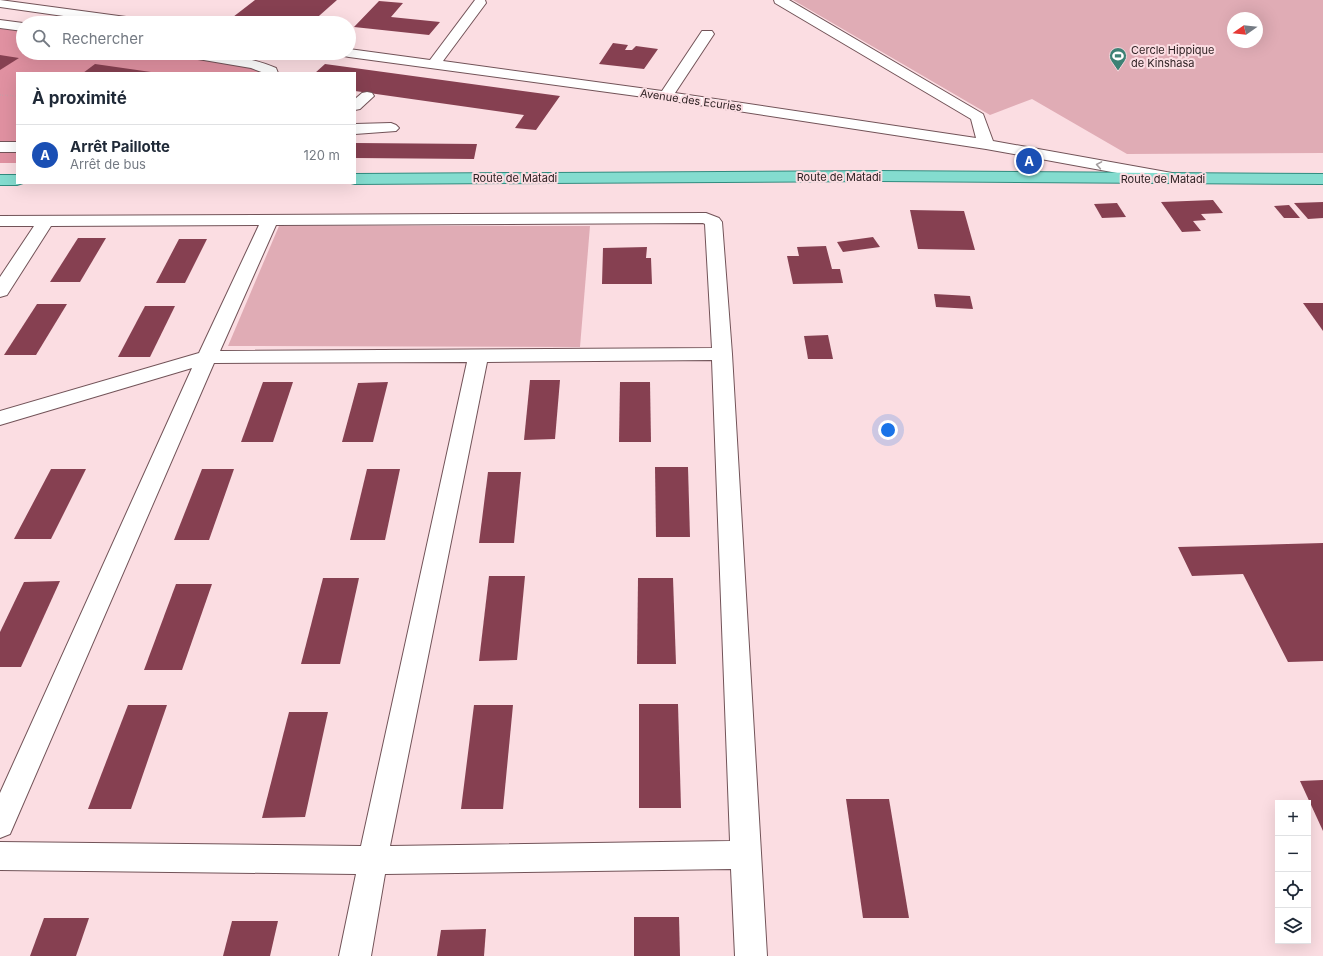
<!DOCTYPE html>
<html lang="fr">
<meta charset="utf-8">
<style>
:root{--surface:#fff;--page:#f6f6f7;--text:#1f2937;--muted:#747a83;--line:#e0e1e3;--accent:#3d8175}
body{margin:0;font-family:Inter,sans-serif;background:var(--page);color:var(--text)}
.controls{position:absolute;right:12px;bottom:12px;display:grid;overflow:hidden;border-radius:0px;box-shadow:0 4px 16px #0002}
.controls button{width:36px;height:36px;display:grid;place-items:center;padding:0;border:0;border-bottom:1px solid var(--line);background:var(--surface);color:var(--text);font:20px sans-serif}
.compass{position:absolute;left:1227px;top:12px;width:36px;height:36px;border-radius:50%;background:var(--surface);box-shadow:0 4px 16px #0002;rotate:256deg}
.you{position:absolute;left:888px;top:430px;width:14px;height:14px;margin:-10px;border:3px solid #fff;border-radius:50%;background:#1a73e8;box-shadow:0 0 0 6px #1a73e833}
.badge{display:grid;place-items:center;width:26px;height:26px;border-radius:50%;background:var(--accent);color:#fff;font-size:13px;font-weight:700}
.pin{position:absolute;translate:-50% -50%;border:2px solid #fff;box-shadow:0 1px 4px #0006}
.list{margin:0;padding:0;list-style:none}
h2{display:flex;justify-content:space-between;align-items:center;height:52px;margin:0;padding:0 16px;font-size:17px}
h2 small{font-size:13px;font-weight:400;color:var(--muted)}
.list li{display:grid;grid-template-columns:26px 1fr auto;gap:12px;align-items:center;box-sizing:border-box;height:60px;padding:0 16px;border-top:1px solid var(--line)}
.list b{display:block;font-size:15px;white-space:nowrap}
.list p{margin:0;font-size:13px;white-space:nowrap;color:var(--muted)}
.list em{font-size:13px;font-style:normal;color:var(--muted)}
.icon{flex:none;width:22px;height:22px;fill:none;stroke:currentColor;stroke-width:2;stroke-linecap:round;stroke-linejoin:round}
.map{position:relative;flex:none;width:1323px;height:956px;overflow:hidden}
.search{position:absolute;background:var(--surface);box-shadow:0 4px 16px #0002;left:16px;top:16px;width:340px;height:44px;display:flex;align-items:center;gap:10px;box-sizing:border-box;padding:0 14px;border-radius:22px;color:var(--muted);font-size:15px}
.panel{position:absolute;background:var(--surface);box-shadow:0 4px 16px #0002;left:16px;top:72px;width:340px;height:112px;border-radius:0px}
.map>svg:first-child{display:block}
.green{fill:#e0acb5;fill-rule:evenodd}
.forest{fill:#e091a1}
.building{fill:#864051}
.lines{fill:none;stroke-linecap:round;stroke-linejoin:round}
.minor-casing{stroke:#725358;stroke-width:2}
.major-casing{stroke:#318c7f;stroke-width:2}
.path{stroke:#bda4a8;stroke-width:1.5;stroke-dasharray:0.5 2;stroke-linecap:butt}
.minor{fill:#fff;fill-rule:evenodd}
.major{fill:#84dccf;fill-rule:evenodd}
.oneway{stroke:#a29c9d}
.labels{text-anchor:middle;stroke-width:4;stroke-linejoin:round;paint-order:stroke}
.far-poi-label{font-size:11px;fill:#302325;stroke:#fbdde2;text-anchor:start}
.far-street-label{font-size:11px;fill:#302325;stroke:#fbdde2}
</style>
<div class="map">
<svg width="1323" height="956" viewBox="0 0 1323 956">
<rect width="100%" height="100%" fill="#fbdde2"/>
<!-- green -->
<g class="green">
<path d="M793,0H1323V153L1127,154L1032,99L990,115ZM1233,18H1257V42H1233Z"/>
<path d="M279,226H590L580,347L228,346Z"/>
</g>
<!-- forest -->
<path class="forest" d="M0,24L23,27V53H186L254,64L271,73H17V163H0Z"/>
<!-- building -->
<g class="building">
<path d="M255,0H337L311,23H278L233,17Z"/>
<path d="M379,1L403,3L391,17L440,22L429,35L354,27Z"/>
<path d="M613,43L628,45L625,50H632L636,46L658,49L644,69L599,64Z"/>
<path d="M0,55L19,58L0,70Z"/>
<path d="M95,64L151,72V73H83Z"/>
<path d="M325,64L560,96L536,130L515,128L524,115L355,91V73H315Z"/>
<path d="M356,143L477,144L474,159L355,158Z"/>
<path d="M1213,200L1223,213L1201,214L1206,220L1193,221L1201,231L1182,232L1161,202Z"/>
<path d="M1323,202V218L1308,219L1294,203Z"/>
<path d="M1117,203L1126,217L1102,218L1094,204Z"/>
<path d="M1289,205L1300,218H1284L1274,206Z"/>
<path d="M910,210L964,211L975,250L918,249Z"/>
<path d="M873,237L880,247L843,252L837,242Z"/>
<path d="M78,238H106L80,282H50Z"/>
<path d="M179,239H207L185,283H156Z"/>
<path d="M826,246L832,269H840L843,283L793,284L787,256H799L797,247Z"/>
<path d="M647,247L646,258H651L652,284H602L603,248Z"/>
<path d="M934,294L970,296L973,309L936,307Z"/>
<path d="M1303,303H1323V331Z"/>
<path d="M37,304H67L36,355H4Z"/>
<path d="M145,306H175L150,357H118Z"/>
<path d="M828,335L833,359H808L804,336Z"/>
<path d="M530,380H560L555,439L524,440Z"/>
<path d="M263,382H293L273,442H241Z"/>
<path d="M388,382L373,442H342L358,383Z"/>
<path d="M620,382H650L651,442H619Z"/>
<path d="M655,467H688L690,537H656Z"/>
<path d="M51,469H86L51,539H14Z"/>
<path d="M202,469H234L209,540H174Z"/>
<path d="M367,469H400L385,540H350Z"/>
<path d="M488,472H521L514,543H479Z"/>
<path d="M1323,543V661L1288,662L1243,574L1192,576L1178,547Z"/>
<path d="M489,576H525L517,660L479,661Z"/>
<path d="M323,578H359L340,664H301Z"/>
<path d="M638,578H673L676,664H637Z"/>
<path d="M60,581L21,667H0V632L24,582Z"/>
<path d="M176,584H212L182,670H144Z"/>
<path d="M639,704H678L681,808H639Z"/>
<path d="M128,705H167L131,809H88Z"/>
<path d="M474,705H513L503,809H461Z"/>
<path d="M289,712H328L305,817L262,818Z"/>
<path d="M1323,780V831L1300,781Z"/>
<path d="M846,799H889L909,918H863Z"/>
<path d="M634,917H679L680,956H634Z"/>
<path d="M44,918H89L76,956H30Z"/>
<path d="M232,921H278L270,956H223Z"/>
<path d="M486,929L484,956H437L441,930Z"/>
</g>
<g class="lines">
<defs>
<g id="minor">
<path d="M0,0L141,19L146,20L148,23H113L0,7Z"/>
<path d="M475,0H485L486,3L443,61L662,91L702,31H712L714,34L675,93L976,138L971,119L775,3L774,0H789L983,114L993,141L1172,173L1178,175L1180,178L1178,181L1172,183L986,149L666,100L349,57L344,56L342,53H349V49L430,60Z"/>
<path d="M0,20L23,23V31L0,28Z"/>
<path d="M179,53C213,53 245,55 276,68L278,73H264L251,68L186,57L181,56Z"/>
<path d="M367,92L372,93L374,96L360,109L355,110V99L362,93Z"/>
<path d="M391,123L396,125L399,128L396,131L355,134V124Z"/>
<rect x="0" y="142" width="17" height="10"/>
<path d="M706,213L719,218L722,222L732,354L767,956H735L731,869L385,874L371,956H339L356,874L0,870V842L361,846L467,362L214,363L10,834L0,838V793L192,368L0,425V411L199,353L259,225L51,226L7,295L0,297V277L34,226H0V216ZM703,223L705,224L712,348L220,351L276,225ZM712,360L730,841L390,846L487,362Z"/>
</g>
<g id="major">
<path d="M880,171L1323,174V184L880,181L355,184L351,183H355V174Z"/>
<path d="M0,175H17V183H23L17,185H0Z"/>
</g>
</defs>
<!-- minor casing -->
<use href="#minor" class="minor-casing"/>
<!-- major casing -->
<use href="#major" class="major-casing"/>
<!-- path -->
<path class="path" d="M0,95L17,96"/>
<!-- minor -->
<use href="#minor" class="minor"/>
<!-- major -->
<use href="#major" class="major"/>
</g>
<!-- one-way arrows -->
<defs><path id="oneway-chevron" d="M-2-3.5L2.5 0L-2 3.5" fill="none" stroke-width="1.6" stroke-linecap="round" stroke-linejoin="round"/></defs>
<use class="oneway" href="#oneway-chevron" transform="translate(1099 165) rotate(-170)"/>
<!-- icons -->
<defs>
<symbol id="stadium-pin" viewBox="-11 -11 22 30"><path d="M0 17L-7.5 6A9.5 9.5 0 1 1 7.5 6Z" fill="#3d8175" stroke="#fbdde2"/><path d="M0-5a6.5 5 0 1 0 0 10a6.5 5 0 1 0 0-10ZM-3.5-1.8h7v3.6h-7Z" fill="#fff"/></symbol>
</defs>
<g fill-rule="evenodd">
<use href="#stadium-pin" x="1108" y="46" width="20" height="27"/>
</g>
<g class="labels">
<!-- far-poi labels -->
<g class="far-poi-label">
<text x="1131" y="54">Cercle Hippique<tspan x="1131" dy="13">de Kinshasa</tspan></text>
</g>
<!-- far-street labels -->
<g class="far-street-label">
<text transform="translate(691 100) rotate(8)" y="4">Avenue des Ecuries</text>
<text x="839" y="181">Route de Matadi</text>
<text x="515" y="182">Route de Matadi</text>
<text x="1163" y="183">Route de Matadi</text>
</g>
</g>
</svg>
<div class="controls">
<button>+</button>
<button>−</button>
<button><svg class="icon" aria-label="locate" viewBox="0 0 24 24"><circle cx="12" cy="12" r="6"/><path d="M12 2v4M12 18v4M2 12h4M18 12h4"/></svg></button>
<button><svg class="icon" aria-label="layers" viewBox="0 0 24 24"><path d="M12 4l9 5-9 5-9-5zM3 14l9 5 9-5"/></svg></button>
</div>
<svg class="compass" viewBox="-18 -18 36 36"><path d="M0-13l5 13h-10z" fill="#e53935"/><path d="M0 13l5-13h-10z" fill="#747a83"/></svg>
<div class="you"></div>
<div class="pin badge" style="left:1029px;top:161px;background:#1a4fb4">A</div>
<div class="search"><svg class="icon" aria-label="search" viewBox="0 0 24 24"><circle cx="10" cy="10" r="6"/><path d="M15 15l6 6"/></svg>Rechercher</div>
<section class="panel">
<h2>À proximité<small></small></h2>
<ul class="list">
<li><span class="badge" style="background:#1a4fb4">A</span><div><b>Arrêt Paillotte</b><p>Arrêt de bus</p></div><em>120 m</em></li>
</ul>
</section>
</div>
